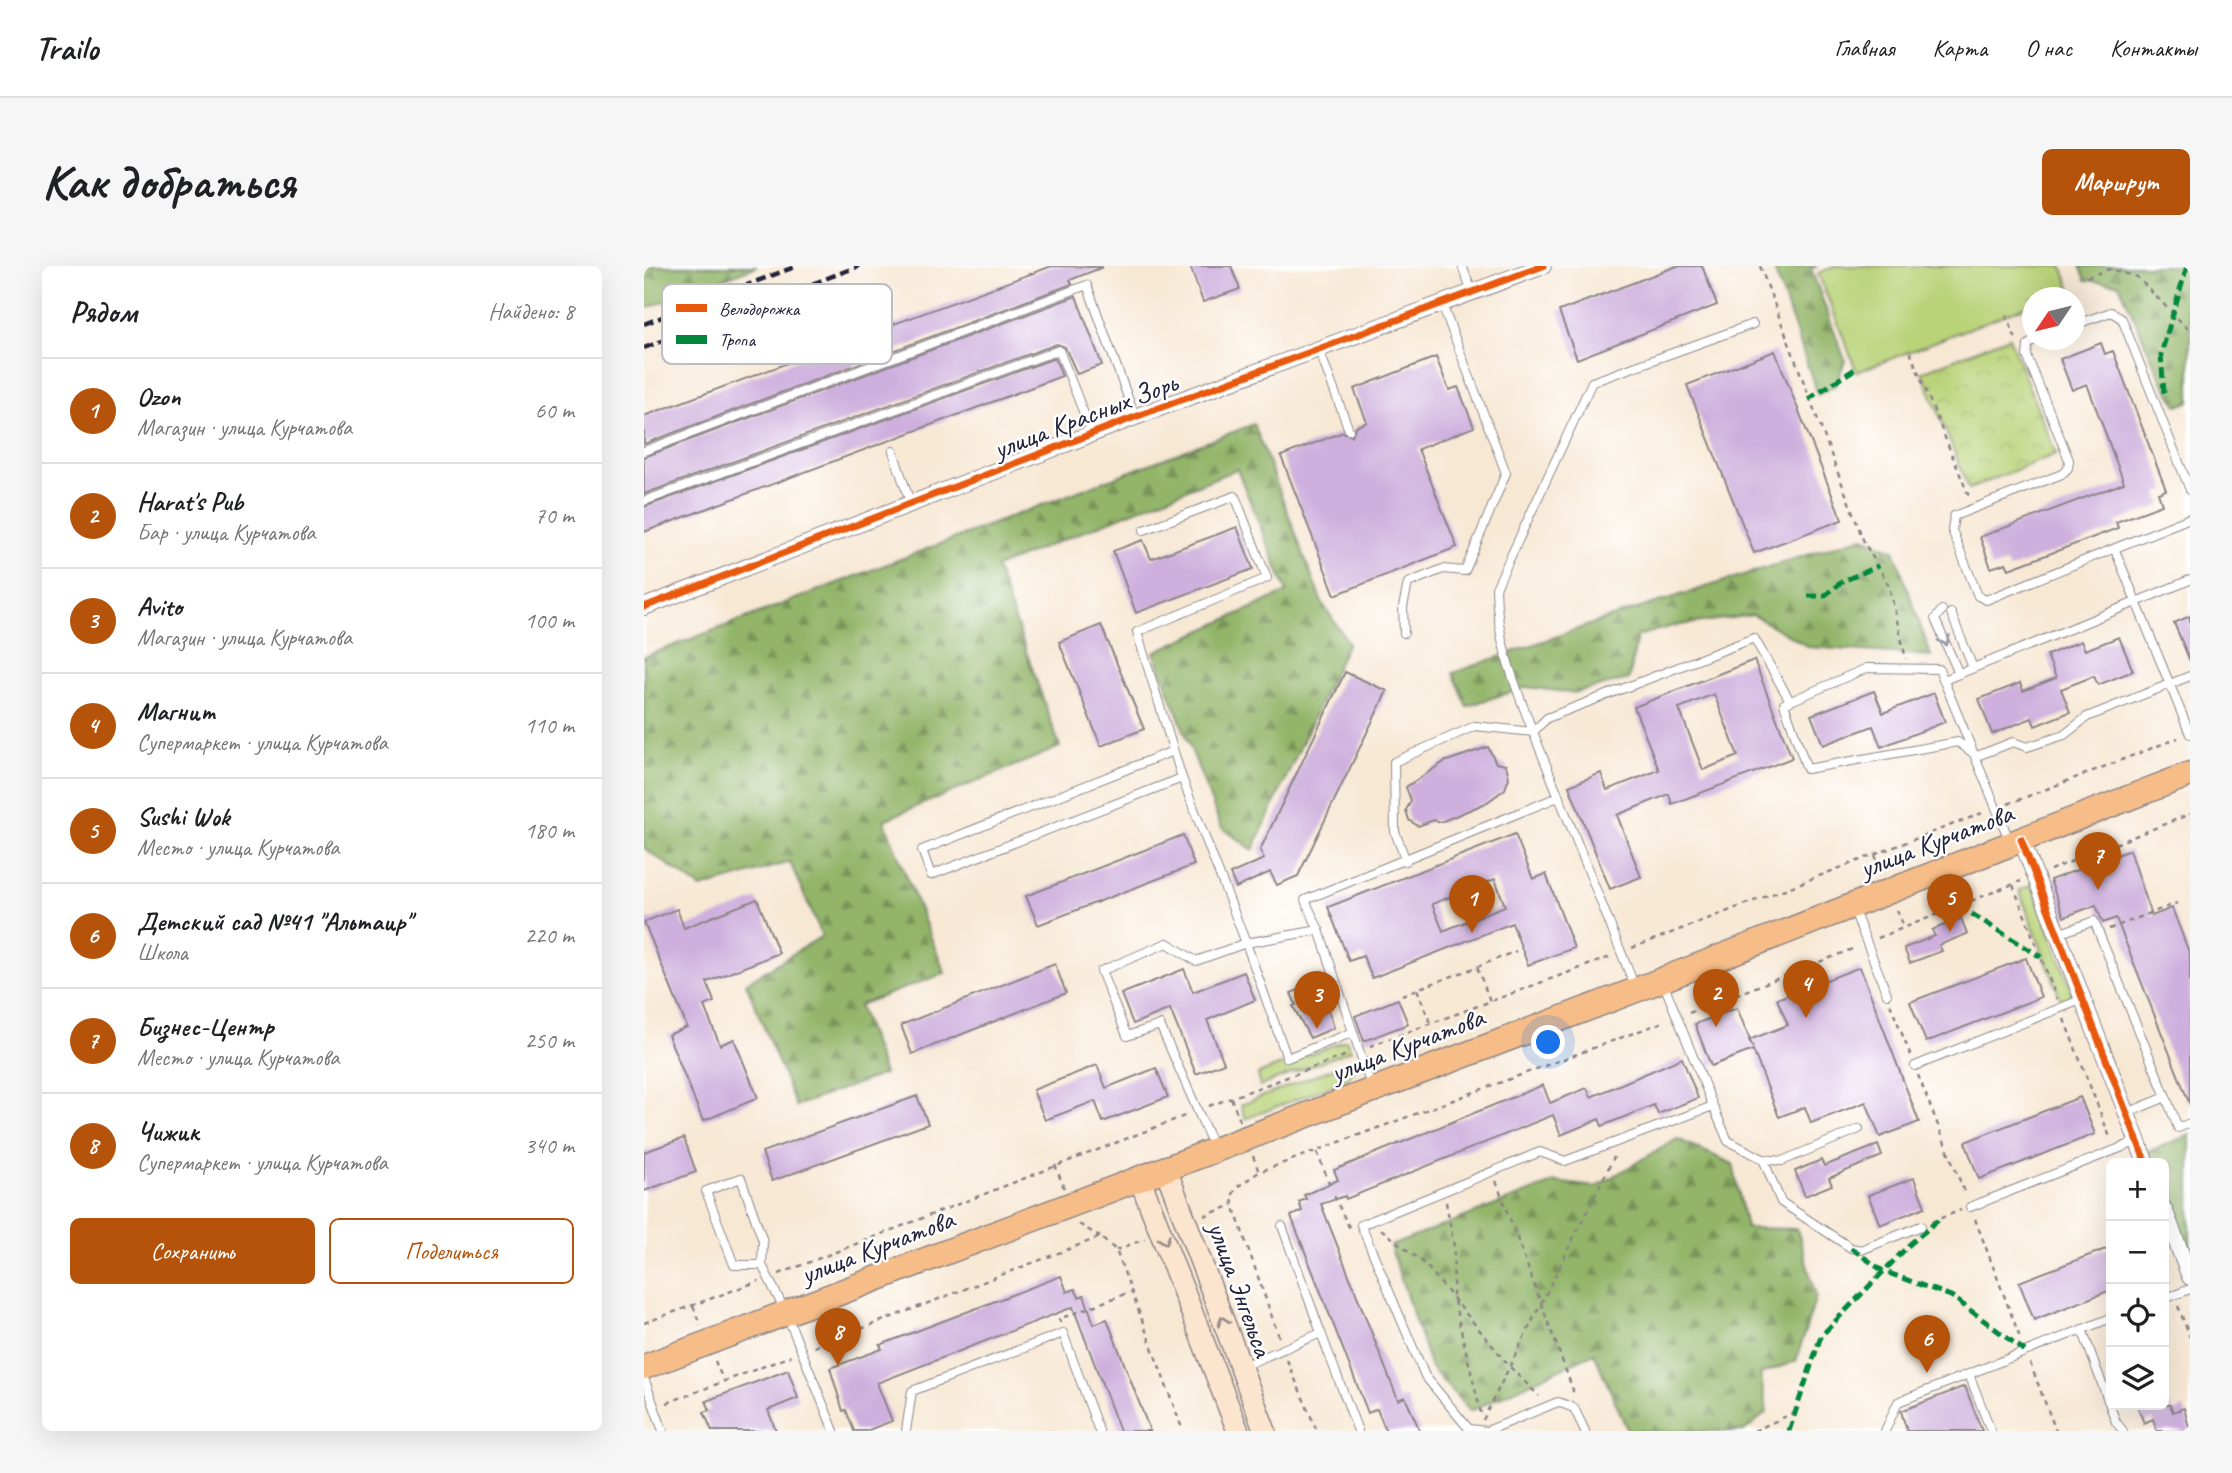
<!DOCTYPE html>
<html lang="ru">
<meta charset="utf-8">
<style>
:root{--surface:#fff;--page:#f6f6f6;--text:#202124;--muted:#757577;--line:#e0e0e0;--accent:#b45309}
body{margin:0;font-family:Caveat,sans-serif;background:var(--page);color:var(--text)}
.controls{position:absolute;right:21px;bottom:21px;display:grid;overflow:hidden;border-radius:10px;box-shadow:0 7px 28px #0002}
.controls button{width:63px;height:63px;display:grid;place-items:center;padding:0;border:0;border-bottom:2px solid var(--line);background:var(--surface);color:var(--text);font:35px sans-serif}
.compass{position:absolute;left:1378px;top:21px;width:63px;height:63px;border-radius:50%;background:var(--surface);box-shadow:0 7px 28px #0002;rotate:235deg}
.you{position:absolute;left:905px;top:777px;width:24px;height:24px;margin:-18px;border:5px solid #fff;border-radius:50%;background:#1a73e8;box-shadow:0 0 0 10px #1a73e833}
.badge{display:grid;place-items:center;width:46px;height:46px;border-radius:50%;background:var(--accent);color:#fff;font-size:23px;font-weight:700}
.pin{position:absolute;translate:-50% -58px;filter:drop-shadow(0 2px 4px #0008)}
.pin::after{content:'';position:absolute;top:37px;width:24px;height:21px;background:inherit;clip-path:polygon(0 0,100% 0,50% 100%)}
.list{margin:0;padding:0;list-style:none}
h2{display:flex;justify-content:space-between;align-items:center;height:91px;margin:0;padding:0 28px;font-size:30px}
h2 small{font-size:23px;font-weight:400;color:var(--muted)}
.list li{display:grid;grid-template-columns:46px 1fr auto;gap:21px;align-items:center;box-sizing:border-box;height:105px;padding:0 28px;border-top:2px solid var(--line)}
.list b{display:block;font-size:26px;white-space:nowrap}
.list p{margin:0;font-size:23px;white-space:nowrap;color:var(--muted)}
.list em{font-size:23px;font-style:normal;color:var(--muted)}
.actions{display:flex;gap:14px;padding:21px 28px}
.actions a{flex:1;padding:16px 0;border:2px solid var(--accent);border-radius:10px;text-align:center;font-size:24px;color:var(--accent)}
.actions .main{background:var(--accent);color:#fff}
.icon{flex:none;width:38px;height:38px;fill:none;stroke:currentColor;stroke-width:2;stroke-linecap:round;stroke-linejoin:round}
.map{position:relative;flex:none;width:1546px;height:1165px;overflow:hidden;border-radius:10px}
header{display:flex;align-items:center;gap:42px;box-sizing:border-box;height:98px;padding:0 35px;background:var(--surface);border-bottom:2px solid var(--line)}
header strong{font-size:33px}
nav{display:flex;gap:38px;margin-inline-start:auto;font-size:24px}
.intro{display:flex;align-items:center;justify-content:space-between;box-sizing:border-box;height:168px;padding:0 42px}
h1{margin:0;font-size:49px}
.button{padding:18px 32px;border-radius:10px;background:var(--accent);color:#fff;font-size:24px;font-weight:700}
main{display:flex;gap:42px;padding:0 42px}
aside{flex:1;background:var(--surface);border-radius:10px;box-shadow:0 7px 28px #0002}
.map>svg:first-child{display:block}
.grass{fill:#bad379;stroke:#6e7a5a;stroke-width:2}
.forest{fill:url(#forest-firs);stroke:#5a6c52;stroke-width:2}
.park{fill:url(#park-crowns);stroke:#6e7a5a;stroke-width:2}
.building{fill:#ceafdd;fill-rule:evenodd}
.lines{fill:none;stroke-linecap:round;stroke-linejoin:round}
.service-casing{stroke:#8c8588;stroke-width:10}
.minor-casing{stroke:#8c8588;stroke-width:18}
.secondary-casing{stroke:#8c8588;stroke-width:24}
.primary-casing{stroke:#8c8588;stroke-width:27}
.path{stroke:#8c8588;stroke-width:2.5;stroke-dasharray:5 5;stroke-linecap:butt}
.service{stroke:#fff;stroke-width:8}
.minor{stroke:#fff;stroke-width:16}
.secondary{stroke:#fce5cf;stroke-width:21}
.primary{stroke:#f7bd88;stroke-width:24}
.rail{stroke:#22223b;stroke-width:4.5;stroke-dasharray:10 5;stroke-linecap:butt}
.quiet{stroke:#00873e;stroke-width:5;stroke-dasharray:10 5;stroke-linecap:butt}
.cycleway-casing{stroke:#fff;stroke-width:11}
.cycleway{stroke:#e8590c;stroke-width:7}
.oneway{stroke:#9c9ca7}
.oneway2{stroke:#9a8d8c}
.labels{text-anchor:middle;stroke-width:5;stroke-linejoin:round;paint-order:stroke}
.street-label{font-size:28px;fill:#22223b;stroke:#fff}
.key{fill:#fff;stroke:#bdbdc4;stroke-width:2}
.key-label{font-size:19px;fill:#22223b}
</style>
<header>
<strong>Trailo</strong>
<nav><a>Главная</a><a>Карта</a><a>О нас</a><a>Контакты</a></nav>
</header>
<div class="intro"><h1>Как добраться</h1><a class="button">Маршрут</a></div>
<main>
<aside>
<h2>Рядом<small>Найдено: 8</small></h2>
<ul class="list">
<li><span class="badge">1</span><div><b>Ozon</b><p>Магазин · улица Курчатова</p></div><em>60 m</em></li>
<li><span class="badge">2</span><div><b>Harat's Pub</b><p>Бар · улица Курчатова</p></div><em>70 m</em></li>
<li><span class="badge">3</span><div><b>Avito</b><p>Магазин · улица Курчатова</p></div><em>100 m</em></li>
<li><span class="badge">4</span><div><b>Магнит</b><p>Супермаркет · улица Курчатова</p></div><em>110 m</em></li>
<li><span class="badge">5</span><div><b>Sushi Wok</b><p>Место · улица Курчатова</p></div><em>180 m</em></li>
<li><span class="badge">6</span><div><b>Детский сад №41 &quot;Альтаир&quot;</b><p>Школа</p></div><em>220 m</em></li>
<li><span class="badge">7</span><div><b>Бизнес-Центр</b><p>Место · улица Курчатова</p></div><em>250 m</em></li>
<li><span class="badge">8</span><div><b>Чижик</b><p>Супермаркет · улица Курчатова</p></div><em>340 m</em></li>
</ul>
<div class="actions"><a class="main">Сохранить</a><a>Поделиться</a></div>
</aside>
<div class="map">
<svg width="1546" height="1165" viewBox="0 0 1546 1165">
<defs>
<pattern id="forest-firs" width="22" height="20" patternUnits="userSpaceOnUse" patternTransform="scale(1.75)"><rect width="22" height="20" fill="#93b569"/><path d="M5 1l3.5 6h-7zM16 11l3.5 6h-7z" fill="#789358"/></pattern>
<pattern id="park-crowns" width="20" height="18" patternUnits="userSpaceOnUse" patternTransform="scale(1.75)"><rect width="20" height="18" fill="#bad379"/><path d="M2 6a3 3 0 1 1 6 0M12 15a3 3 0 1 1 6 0" fill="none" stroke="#a0b56a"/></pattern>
</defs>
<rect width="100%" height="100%" fill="#fff"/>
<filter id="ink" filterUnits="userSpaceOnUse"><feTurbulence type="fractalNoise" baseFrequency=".0143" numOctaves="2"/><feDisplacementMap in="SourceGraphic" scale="14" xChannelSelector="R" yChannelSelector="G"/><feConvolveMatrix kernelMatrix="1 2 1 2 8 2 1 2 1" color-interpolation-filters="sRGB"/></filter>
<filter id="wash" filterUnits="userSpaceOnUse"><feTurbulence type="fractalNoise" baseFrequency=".00686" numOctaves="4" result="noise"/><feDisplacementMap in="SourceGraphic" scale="28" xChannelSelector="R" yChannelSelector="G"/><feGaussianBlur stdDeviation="1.57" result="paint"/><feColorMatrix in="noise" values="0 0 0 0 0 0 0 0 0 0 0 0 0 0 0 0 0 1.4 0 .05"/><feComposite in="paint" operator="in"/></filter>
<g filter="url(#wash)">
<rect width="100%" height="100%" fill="#f7e8d4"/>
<!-- grass -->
<g class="grass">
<path d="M1192,0H1418L1427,24L1406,31L1388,32V38L1213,106L1174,7Z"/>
<path d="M1388,619L1428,725L1425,734L1419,739L1375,624Z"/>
<path d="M702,774L707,784L616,820L614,808Z"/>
<path d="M710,794V805L703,814L601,853L597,839Z"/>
</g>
<!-- forest -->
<g class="forest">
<path d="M0,0H113L0,43Z"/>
<path d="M1129,0H1173L1167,3L1201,94L1192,119L1174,129Z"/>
<path d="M1436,0H1546V135L1534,140L1518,115L1475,18L1442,14Z"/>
<path d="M610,158L678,337L704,376L609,584L577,561L510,386L643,326L593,203L352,301L416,481L240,554L301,707L215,739L240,808L152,840L102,717L178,670L146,596L57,622L0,582V391Z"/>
<path d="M1219,271L1250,284L1287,390L1165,381L1109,349L1029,360L993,370L985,413L929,427L883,421L823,440L809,407L965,352Z"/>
<path d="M1546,869V997L1520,934V897H1505L1501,887Z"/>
<path d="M1033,873L1089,898L1102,962L1153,963L1172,1030L1152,1095L1116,1108L1123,1146L1100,1165H984L950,1087L826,1145L787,1102L746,980L911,916L951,921Z"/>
</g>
<!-- park -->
<path class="park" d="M1365,71L1412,188L1325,223L1278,106Z"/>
<g id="blocks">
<!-- building -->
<g class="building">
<path d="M408,0L459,1L426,14L428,18L0,178V150Z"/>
<path d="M546,0H587L596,23L559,36Z"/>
<path d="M1033,0H1058L1073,39L933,93L915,45Z"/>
<path d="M432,30L458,99L433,108L421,81L413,78L0,228V191Z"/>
<path d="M1457,77L1461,88L1469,85L1522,224L1514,227L1518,239L1472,256L1474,262L1365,303L1362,297L1347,302L1336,271L1480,217L1443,118L1428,124L1416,93Z"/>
<path d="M1131,85L1198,254L1110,287L1043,119Z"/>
<path d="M792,91L805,124L814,121L830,161L774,183L813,281L691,329L637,190L699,166L708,170L711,161L723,156L710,123Z"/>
<path d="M411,92L418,110L0,266V241Z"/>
<path d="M593,261L609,303L492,347L469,285L499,274L507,293Z"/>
<path d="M1546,350V395L1530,357Z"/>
<path d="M457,359L500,463L457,480L415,376Z"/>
<path d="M1475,371L1489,405L1454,419L1450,410L1417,423L1426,446L1391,460L1388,452L1348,468L1335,433L1376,417L1379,425L1412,412L1403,389L1437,375L1441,384Z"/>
<path d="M1110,394L1148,492L1028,538L1025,528L973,549L997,611L966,623L925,520L957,507L963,524L1015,504L990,441ZM1070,428L1094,490L1059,504L1035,442Z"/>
<path d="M701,406L743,425L654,610L633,619L626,606L592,622L586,608L620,593L616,584Z"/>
<path d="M1230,425L1239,447L1290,427L1301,456L1237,481L1229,460L1179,479L1167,449Z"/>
<path d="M844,481L852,497L862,499L865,512L861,523L842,537L797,556L790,554L774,560L765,554L762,544L767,535L762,521L800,496Z"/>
<path d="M871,568L889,613L902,608L930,682L884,699L868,657L728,712L719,690L705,695L684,641ZM851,613L861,640L799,665L788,638Z"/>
<path d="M539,569L550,599L394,659L382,630Z"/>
<path d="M1486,584L1508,650L1528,642L1546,689V839L1472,652L1459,657L1452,639L1420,651L1406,614Z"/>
<path d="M113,633L135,687L63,716L70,736L60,740L76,779L90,773L114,832L59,855L24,769L43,761L0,656L33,643L40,662Z"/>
<path d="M1317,652L1323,668L1295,679L1298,685L1266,697L1260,682L1291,670L1288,664Z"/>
<path d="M1382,692L1397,731L1282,776L1266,736Z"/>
<path d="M411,698L422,727L268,788L257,759Z"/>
<path d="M1216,701L1275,856L1236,871L1222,836L1167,857L1161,841L1135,851L1109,784L1067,800L1051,758L1093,742L1109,782L1105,774L1144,759L1133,733Z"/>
<path d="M540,703L549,726L600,706L611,734L563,754L580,797L552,808L526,743L489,758L477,728Z"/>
<path d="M672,717L676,729L680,727L690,762L666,772L649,740L652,739L647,727Z"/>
<path d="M754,733L764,758L720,775L711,750Z"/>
<path d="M1038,792L1054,832L1014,848L1010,839L958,860L955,853L917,869L909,849L702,933L701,930L677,938L754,1134L761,1131L776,1165H742L733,1143L724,1147L647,950L658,945L655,936L662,933L660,929L694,914L690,904L899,819L906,837L943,822L947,831Z"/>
<path d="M453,799L462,822L512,802L524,831L459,856L451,835L401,854L389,824Z"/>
<path d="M273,830L284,858L128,915L118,886Z"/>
<path d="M1436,831L1451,868L1335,913L1321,876Z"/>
<path d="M40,872L52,906L0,925V886Z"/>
<path d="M1234,879L1238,890L1185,912L1188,919L1161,930L1151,905L1177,894L1180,900Z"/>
<path d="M1270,912L1281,941L1236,959L1224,929Z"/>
<path d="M1467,981V1024L1390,1054L1375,1016Z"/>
<path d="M417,1010L423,1026L431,1023L435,1031L440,1029L450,1058L463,1053L506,1165H476L429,1041L233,1117L248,1155L222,1165H210L202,1144L199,1145L186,1102L238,1083L236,1079Z"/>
<path d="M144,1104L154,1132L124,1144L132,1165H68L60,1146L66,1144L62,1135Z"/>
<path d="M1321,1120L1338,1165H1263L1257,1145Z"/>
<path d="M1493,1139H1526L1529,1146L1540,1142L1546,1165H1513L1509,1153L1500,1157Z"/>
</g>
</g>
</g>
<g filter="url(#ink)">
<use href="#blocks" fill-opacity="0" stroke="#8c8588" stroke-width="2"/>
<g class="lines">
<defs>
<g id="service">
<path d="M818,0L828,26"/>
<path d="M1430,59L1467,46L1478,53L1546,224"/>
<path d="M1390,74L1384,79L1383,90L1425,194L1424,202L1418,208L1310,250L1308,264L1334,330L1342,334L1546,252"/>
<path d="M675,84L705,164"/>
<path d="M0,185L443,19L491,151"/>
<path d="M249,185L267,239"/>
<path d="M0,235L415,84L448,168"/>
<path d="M500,264L591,230L623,312L493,366L538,512L602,677L552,695L523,677L457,705L483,770L516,759L570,882"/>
<path d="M1471,284L1546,468"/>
<path d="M1298,344L1291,353L1315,408"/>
<path d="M1307,347L1329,402"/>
<path d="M760,367L759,341L764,317L799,303L821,305L862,207L798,38"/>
<path d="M1300,414L1546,314"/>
<path d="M529,485L278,584L287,609L538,512"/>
<path d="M1333,490L1314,476L1163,503L1140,438L1223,402L1295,403L1366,576"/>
<path d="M1333,490L1369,476L1383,481L1420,469L1443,451L1546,410"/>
<path d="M762,595L751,566L750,496L831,460L889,466C870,416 853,377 852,322L948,116L1109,58"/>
<path d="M1209,642L1243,728"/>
<path d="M675,664L602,677L643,792L707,767"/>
<path d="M1414,668L1450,655L1522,831"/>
<path d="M1019,716L1069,840"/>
<path d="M991,721L889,466L903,452L1110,372L1146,435"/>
<path d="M1271,800L1439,733"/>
<path d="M728,823L675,664L661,634L914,531"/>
<path d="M1483,847L1522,831L1534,862L1546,857"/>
<path d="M1119,893L1137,936L1207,982L1217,984L1277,960"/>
<path d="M1326,941L1494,875"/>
<path d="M638,960L677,1067"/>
<path d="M118,999H90L62,925L97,912L119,975L118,999L142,1047L190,1165"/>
<path d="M1520,1033L1546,1023"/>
<path d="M1438,1063L1472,1156L1479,1165"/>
<path d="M599,1100L677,1067L714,1165"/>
<path d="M1325,1108L1467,1052"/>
<path d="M0,1112L19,1165"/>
<path d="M262,1165L268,1125L419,1067L455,1165"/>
<path d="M941,1165L930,1142L914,1136L843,1165L825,1163L781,1110L717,959L896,886L921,895L1069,840L1084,875L1119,893L1138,895L1215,863"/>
<path d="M1241,1165L1254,1136L1325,1108L1347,1165"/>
</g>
<g id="minor">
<path d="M0,341L491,151L899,0"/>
<path d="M1377,573L1502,897"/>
<path d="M1520,943L1546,1011"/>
</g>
<g id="secondary">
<path d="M521,901L621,1165"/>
<path d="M495,911L594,1165"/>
</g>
<path id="primary" d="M0,1101L992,724L1546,508"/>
</defs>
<!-- service casing -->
<use href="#service" class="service-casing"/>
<!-- minor casing -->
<use href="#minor" class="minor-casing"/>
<!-- secondary casing -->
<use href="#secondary" class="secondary-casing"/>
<!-- primary casing -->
<use href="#primary" class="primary-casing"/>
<!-- path -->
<g class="path">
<path d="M1116,0L1220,276L1245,320L1262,393"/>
<path d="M1443,11L1466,3L1493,11L1546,65"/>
<path d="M1362,49L1373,76"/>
<path d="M1266,86L1326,233"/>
<path d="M1364,538L1534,472"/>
<path d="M1231,589L1237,606"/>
<path d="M1406,604L1546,548"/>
<path d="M1369,619L1413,733"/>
<path d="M1253,644L1260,661"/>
<path d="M1465,663L1533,637"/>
<path d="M1234,672L1377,615"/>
<path d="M988,682L1341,546"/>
<path d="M833,701L872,685"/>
<path d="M758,729L773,723"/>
<path d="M1246,738L1267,790"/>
<path d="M1045,747L1211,682"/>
<path d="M1420,753L1467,874"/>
<path d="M786,756L773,723L833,701L846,735"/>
<path d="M726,780L966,691"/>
<path d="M1274,809L1322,930"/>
<path d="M587,832L596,855"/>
<path d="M565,840L703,789"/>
<path d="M673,886L687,922"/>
<path d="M609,890L615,906"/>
<path d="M411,899L420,922"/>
<path d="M852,915L929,1124L928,1130"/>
<path d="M690,930L706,963"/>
<path d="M802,936L810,980L809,1031L838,1152"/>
<path d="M560,950L589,939"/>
<path d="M1331,953L1377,1074"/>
<path d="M1287,956L1317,944"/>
<path d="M435,958L456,971"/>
<path d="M737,963L781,998L866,1101L895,1130"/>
<path d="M472,984L501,973"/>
<path d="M1520,1005L1525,1018"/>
<path d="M135,1008L543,849"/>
<path d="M49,1040L56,1059"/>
<path d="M1534,1040L1546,1071"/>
<path d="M0,1057L115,1015"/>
<path d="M417,1057L415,1053L486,1026"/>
<path d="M635,1071L589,939L588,930L593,921L615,906L1022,755"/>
<path d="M170,1081L456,971L472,984L539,1165"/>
<path d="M643,1094L673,1165"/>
<path d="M71,1095L79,1114"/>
<path d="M1386,1097L1412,1165"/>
<path d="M23,1137L147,1090"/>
<path d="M839,1154L970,891"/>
<path d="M1110,1165L1149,1147"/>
</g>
<!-- service -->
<use href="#service" class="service"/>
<!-- minor -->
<use href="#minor" class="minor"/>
<!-- secondary -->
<use href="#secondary" class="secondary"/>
<!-- primary -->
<use href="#primary" class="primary"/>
<!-- rail -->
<g class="rail">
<path d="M0,58L153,0"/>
<path d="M0,82L215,0"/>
</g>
<!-- quiet -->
<g class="quiet">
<path d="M1520,127L1517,88L1543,0"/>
<path d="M1164,133L1211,103"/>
<path d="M1164,330H1180L1199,315L1234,300"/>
<path d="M1315,640L1397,691"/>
<path d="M1207,982L1239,1005L1307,1030L1381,1085"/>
<path d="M1145,1165L1177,1070L1266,978L1298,951"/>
</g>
<defs>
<g id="cycleway">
<path d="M0,341L491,151L899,0"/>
<path d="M1377,573L1502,897"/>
</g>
</defs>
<!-- cycleway casing -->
<use href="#cycleway" class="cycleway-casing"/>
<!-- cycleway -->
<use href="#cycleway" class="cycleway"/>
</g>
<!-- one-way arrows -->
<defs><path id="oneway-chevron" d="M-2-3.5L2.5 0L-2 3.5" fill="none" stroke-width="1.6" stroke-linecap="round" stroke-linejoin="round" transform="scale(1.75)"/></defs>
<use class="oneway" href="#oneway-chevron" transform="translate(1301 375) rotate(67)"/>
<g class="oneway2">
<use href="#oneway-chevron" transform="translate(521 974) rotate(69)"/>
<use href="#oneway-chevron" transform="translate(579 1055) rotate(-110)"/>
</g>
</g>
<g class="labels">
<!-- street labels -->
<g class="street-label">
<text transform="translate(441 149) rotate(-21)" y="10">улица Красных Зорь</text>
<text transform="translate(1292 574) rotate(-21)" y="10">улица Курчатова</text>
<text transform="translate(763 778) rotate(-21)" y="10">улица Курчатова</text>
<text transform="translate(233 980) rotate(-21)" y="10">улица Курчатова</text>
<text transform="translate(597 1023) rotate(70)" y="10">улица Энгельса</text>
</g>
</g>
<!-- legend -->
<rect x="18" y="18" width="230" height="80" rx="10" class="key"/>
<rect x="32" y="38" width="31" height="8" fill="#e8590c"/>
<rect x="32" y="69" width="31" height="9" fill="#00873e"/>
<g class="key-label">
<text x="75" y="49">Велодорожка</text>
<text x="75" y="80">Тропа</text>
</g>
</svg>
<div class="controls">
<button>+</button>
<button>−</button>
<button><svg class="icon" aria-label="locate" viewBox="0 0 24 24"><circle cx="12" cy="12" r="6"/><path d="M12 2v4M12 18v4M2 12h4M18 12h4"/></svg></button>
<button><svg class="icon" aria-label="layers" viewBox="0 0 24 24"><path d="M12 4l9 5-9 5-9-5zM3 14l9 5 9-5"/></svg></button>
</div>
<svg class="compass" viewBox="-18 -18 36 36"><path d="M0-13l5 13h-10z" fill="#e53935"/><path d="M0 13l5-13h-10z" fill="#757577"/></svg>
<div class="you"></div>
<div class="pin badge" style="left:828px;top:667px">1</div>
<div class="pin badge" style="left:1072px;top:761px">2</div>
<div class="pin badge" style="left:673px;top:763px">3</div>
<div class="pin badge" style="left:1162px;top:752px">4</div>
<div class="pin badge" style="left:1306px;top:666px">5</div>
<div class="pin badge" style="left:1283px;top:1107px">6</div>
<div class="pin badge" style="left:1454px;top:624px">7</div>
<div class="pin badge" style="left:194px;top:1100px">8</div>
</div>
</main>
